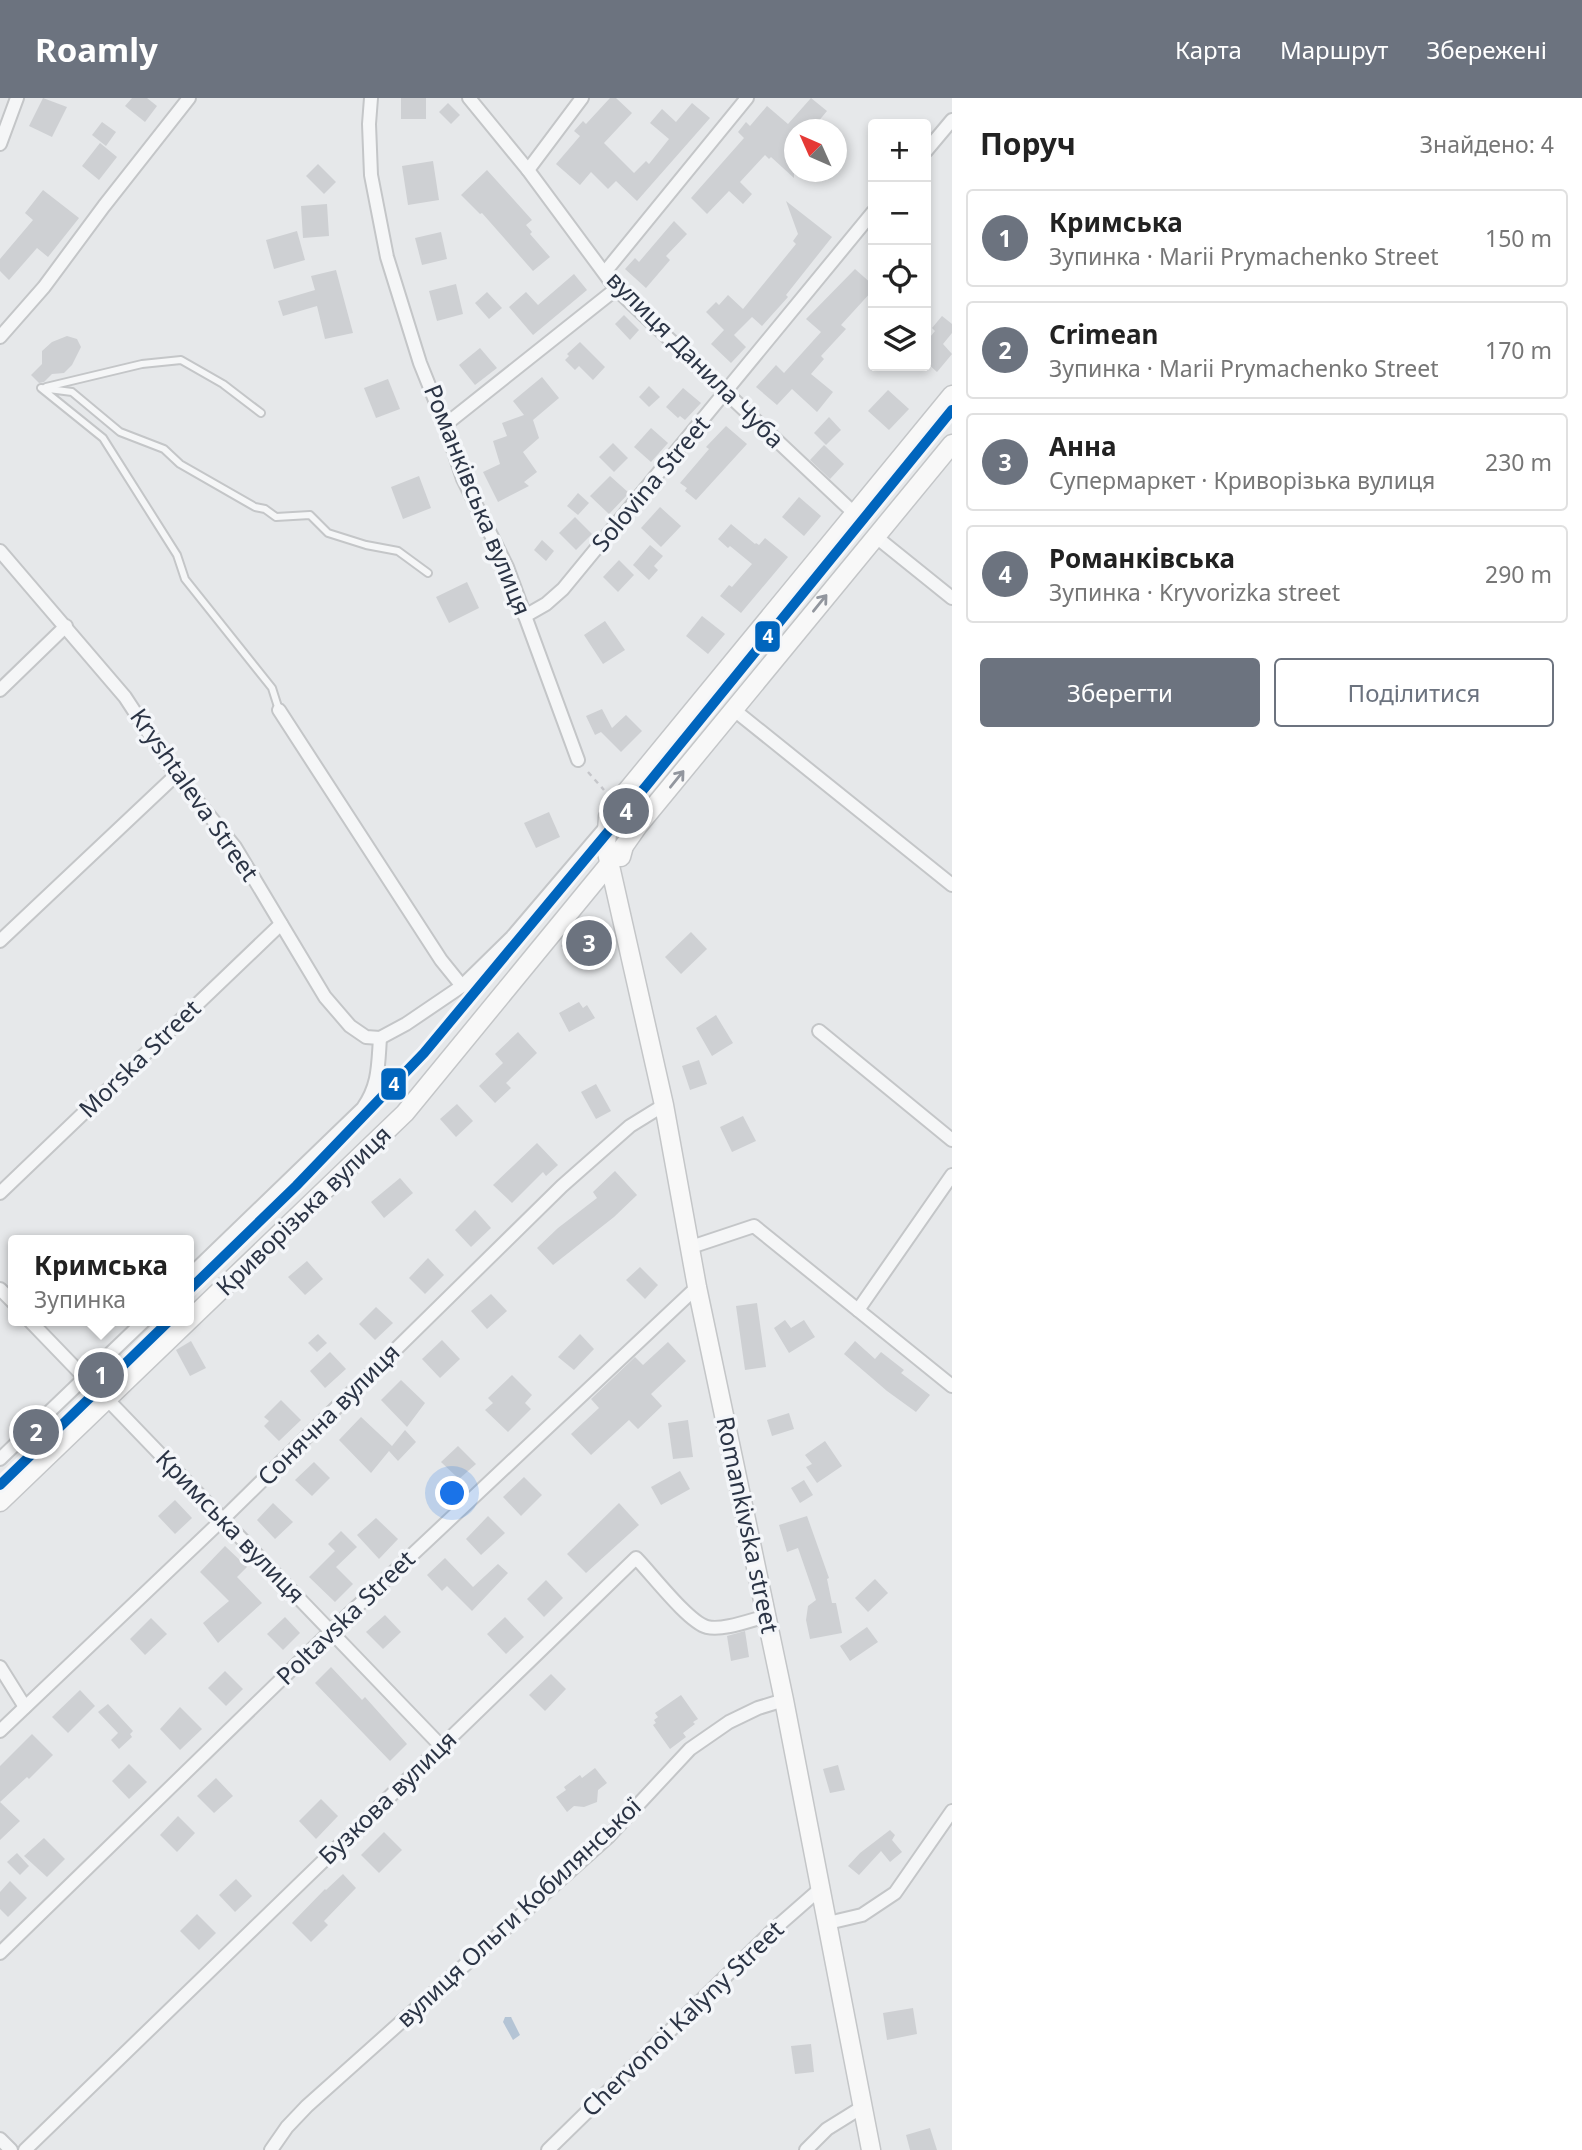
<!DOCTYPE html>
<html lang="uk">
<meta charset="utf-8">
<style>
:root{--surface:#fff;--page:#f2f2f2;--text:#222;--muted:#767676;--line:#e0e0e0;--accent:#6c737f}
body{margin:0;font-family:"Noto Sans",sans-serif;background:var(--page);color:var(--text)}
.controls{position:absolute;right:21px;top:21px;display:grid;overflow:hidden;border-radius:7px;box-shadow:0 4px 10px #0003}
.controls button{width:63px;height:63px;display:grid;place-items:center;padding:0;border:0;border-bottom:2px solid var(--line);background:var(--surface);color:var(--text);font:35px sans-serif}
.compass{position:absolute;left:784px;top:21px;width:63px;height:63px;border-radius:50%;background:var(--surface);box-shadow:0 4px 10px #0003;rotate:315deg}
.you{position:absolute;left:453px;top:1396px;width:24px;height:24px;margin:-18px;border:5px solid #fff;border-radius:50%;background:#1a73e8;box-shadow:0 0 0 10px #1a73e833}
.badge{display:grid;place-items:center;width:46px;height:46px;border-radius:50%;background:var(--accent);color:#fff;font-size:23px;font-weight:700}
.pin{position:absolute;translate:-50% -50%;border:4px solid #fff;box-shadow:0 2px 7px #0006}
.popup{position:absolute;left:8px;top:1137px;width:186px;height:91px;box-sizing:border-box;display:grid;place-content:center;border-radius:7px;background:var(--surface);filter:drop-shadow(0 2px 5px #0005);font-size:23px;white-space:nowrap;color:var(--muted)}
.popup b{font-size:26px;color:var(--text)}
.popup::after{content:'';position:absolute;left:50%;top:100%;margin-left:-14px;border:14px solid transparent;border-top-color:var(--surface)}
.list{margin:0;padding:0;list-style:none}
h2{display:flex;justify-content:space-between;align-items:center;height:91px;margin:0;padding:0 28px;font-size:30px}
h2 small{font-size:23px;font-weight:400;color:var(--muted)}
.list li{display:grid;grid-template-columns:46px 1fr auto;gap:21px;align-items:center;box-sizing:border-box;height:98px;margin:0 14px 14px;padding:0 14px;border:2px solid var(--line);border-radius:7px}
.list b{display:block;font-size:26px;white-space:nowrap}
.list p{margin:0;font-size:23px;white-space:nowrap;color:var(--muted)}
.list em{font-size:23px;font-style:normal;color:var(--muted)}
.actions{display:flex;gap:14px;padding:21px 28px}
.actions a{flex:1;padding:16px 0;border:2px solid var(--accent);border-radius:7px;text-align:center;font-size:24px;color:var(--accent)}
.actions .main{background:var(--accent);color:#fff}
.icon{flex:none;width:38px;height:38px;fill:none;stroke:currentColor;stroke-width:2;stroke-linecap:round;stroke-linejoin:round}
.map{position:relative;flex:none;width:952px;height:2052px;overflow:hidden}
header{display:flex;align-items:center;gap:42px;box-sizing:border-box;height:98px;padding:0 35px;background:var(--accent);color:#fff}
header strong{font-size:33px}
nav{display:flex;gap:38px;margin-inline-start:auto;font-size:24px}
main{display:flex}
aside{flex:1;background:var(--surface)}
.map>svg:first-child{display:block}
.water{fill:url(#water-ripples)}
.building{fill:#ced0d3}
.lines{fill:none;stroke-linecap:round;stroke-linejoin:round}
.lane-casing{stroke:#c4c6c8;stroke-width:10}
.street-casing{stroke:#c4c6c8;stroke-width:16}
.secondary-casing{stroke:#c4c6c8;stroke-width:21}
.path{stroke:#c5c6ca;stroke-width:2.5;stroke-dasharray:5 5;stroke-linecap:butt}
.lane{stroke:#f5f6f7;stroke-width:6}
.street{stroke:#f5f6f7;stroke-width:12}
.secondary{stroke:#f8f8f8;stroke-width:18}
.tram-1-casing{stroke:#f4f6f9;stroke-width:16}
.tram-1{stroke:#0065bd;stroke-width:10}
.oneway{stroke:#92969e}
.labels{text-anchor:middle;stroke-width:7;stroke-linejoin:round;paint-order:stroke}
.street-label{font-size:24px;fill:#2b3445;stroke:#f4f6f9}
.line-badge{stroke:#f4f6f9;stroke-width:2.5}
.badge-label{font-size:19px;text-anchor:middle;font-weight:bold;fill:#fff}
</style>
<header>
<strong>Roamly</strong>
<nav><a>Карта</a><a>Маршрут</a><a>Збережені</a></nav>
</header>
<main>
<div class="map">
<svg width="952" height="2052" viewBox="0 0 952 2052">
<defs>
<pattern id="water-ripples" width="26" height="14" patternUnits="userSpaceOnUse" patternTransform="scale(1.75)"><rect width="26" height="14" fill="#b4c4d5"/><path d="M2 4q2-2 4 0t4 0M15 11q2-2 4 0t4 0" fill="none" stroke="#93a0af"/></pattern>
</defs>
<rect width="100%" height="100%" fill="#e6e8ea"/>
<!-- water -->
<path class="water" d="M505,1919H511L520,1937L513,1942L503,1924Z"/>
<!-- building -->
<g class="building">
<path d="M43,0L67,9L52,39L29,28Z"/>
<path d="M132,0H147L157,8L145,24L125,8Z"/>
<rect x="401" y="0" width="25" height="21"/>
<path d="M610,0H616L632,15L604,45L634,75L646,63L649,66L669,41L650,25L662,11L676,24L692,5L710,20L637,103L616,83L608,91L591,74L580,87L556,66L580,38L574,33L583,23L586,26Z"/>
<path d="M811,0L827,13L812,31L794,32V80L771,59L769,61L765,57L740,84L752,96L743,106L729,93L707,116L691,100L744,40L738,34L746,24L750,28L767,8L788,26Z"/>
<path d="M448,5L460,17L451,26L439,14Z"/>
<path d="M102,24L116,34L106,48L92,37Z"/>
<path d="M100,45L117,59L99,82L82,68Z"/>
<path d="M433,63L439,102L408,107L402,68Z"/>
<path d="M318,66L336,84L324,96L306,78Z"/>
<path d="M487,72L532,122L526,127L532,134L530,136L550,159L533,173L482,115L480,116L461,97Z"/>
<path d="M43,92L79,120L48,159L37,150L9,182L0,173V161L33,122L25,115Z"/>
<path d="M786,103L832,139L786,197L788,199L762,228L752,219L734,237L746,249L731,265L711,246L724,232L706,214L716,204L719,207L728,197L743,211L796,146L793,143L798,136Z"/>
<path d="M327,106L329,138L303,140L301,108Z"/>
<path d="M674,123L687,136L666,158L670,162L646,190L625,171L635,160L639,164Z"/>
<path d="M297,133L305,162L274,171L266,142Z"/>
<path d="M441,134L447,161L422,167L415,140Z"/>
<path d="M855,171L873,187V192L841,227L846,231L821,258L824,261L811,276L833,294L817,314L792,291L777,307L756,289L776,267L784,275L821,234L806,221Z"/>
<path d="M336,172L353,235L325,241L317,208L283,218L278,203L315,192L311,178Z"/>
<path d="M574,176L587,192L533,237L509,209L526,194L538,207Z"/>
<path d="M456,186L463,216L437,223L429,193Z"/>
<path d="M487,194L502,210L489,221L475,205Z"/>
<path d="M624,217L639,232L630,242L615,226Z"/>
<path d="M942,218L952,226V235L943,246L952,256L937,274L926,264V244L935,233L932,230Z"/>
<path d="M67,238L77,241L81,249L72,267L64,275L52,276L44,284L39,285L31,277L42,266V253L52,244Z"/>
<path d="M580,244L605,269L593,282L579,268L575,272L565,262L569,258L567,256Z"/>
<path d="M480,250L497,270L475,287L459,267Z"/>
<path d="M542,279L559,300L533,322L539,340L523,354L537,374L524,384L529,388L498,404L483,374L500,366L493,343L507,338L502,325L524,317L513,303Z"/>
<path d="M388,281L400,311L376,320L364,290Z"/>
<path d="M649,288L660,299L649,309L639,299Z"/>
<path d="M683,290L701,305L685,322L680,318L678,320L666,309Z"/>
<path d="M888,292L909,311L889,332L868,313Z"/>
<path d="M829,319L841,332L826,347L814,335Z"/>
<path d="M726,328L747,346L696,402L685,393L687,390L680,385L709,351L706,349Z"/>
<path d="M651,330L668,345L651,364L634,349Z"/>
<path d="M613,345L628,360L614,374L599,359Z"/>
<path d="M824,347L844,366L830,381L810,362Z"/>
<path d="M419,378L431,410L403,421L391,389Z"/>
<path d="M610,378L629,395L609,416L590,398Z"/>
<path d="M578,395L589,405L578,417L567,408Z"/>
<path d="M799,399L821,418L804,438L782,419Z"/>
<path d="M660,409L681,428L661,449L641,430Z"/>
<path d="M575,419L592,436L576,452L559,435Z"/>
<path d="M731,426L755,446L756,445L759,447L765,440L788,459L741,515L720,498L729,487L732,489L752,466L730,448L728,450L718,441Z"/>
<path d="M542,442L554,453L546,463L534,452Z"/>
<path d="M650,447L663,458L654,468L658,472L649,482L633,467Z"/>
<path d="M619,462L634,477L618,494L603,479Z"/>
<path d="M467,484L479,510L449,525L436,499Z"/>
<path d="M702,518L725,536L708,556L686,538Z"/>
<path d="M605,523L625,552L603,566L584,537Z"/>
<path d="M602,611L612,630L626,617L642,633L621,654L601,634L595,637L586,618Z"/>
<path d="M549,714L560,739L536,750L524,725Z"/>
<path d="M581,825L601,826L608,851L576,861L561,848Z"/>
<path d="M691,834L707,851L681,876L665,859Z"/>
<path d="M579,904L583,910L587,907L595,920L569,934L559,915Z"/>
<path d="M716,917L733,945L712,958L696,930Z"/>
<path d="M518,934L537,955L506,985L511,990L495,1005L479,988L503,965L495,956Z"/>
<path d="M699,962L707,986L690,992L682,968Z"/>
<path d="M596,986L611,1013L596,1021L581,994Z"/>
<path d="M457,1006L473,1023L456,1039L440,1021Z"/>
<path d="M743,1018L756,1043L732,1054L720,1029Z"/>
<path d="M537,1045L558,1067L546,1078L543,1074L512,1105L493,1087Z"/>
<path d="M615,1073L637,1097L614,1119L553,1167L537,1150L558,1130L597,1100L593,1094Z"/>
<path d="M400,1080L413,1095L384,1120L371,1104Z"/>
<path d="M475,1112L491,1130L471,1149L455,1132Z"/>
<path d="M428,1160L444,1177L425,1196L409,1180Z"/>
<path d="M307,1163L323,1181L305,1197L288,1179Z"/>
<path d="M640,1169L658,1187L645,1201L626,1182Z"/>
<path d="M491,1196L507,1213L487,1231L471,1213Z"/>
<path d="M757,1205L766,1269L745,1272L736,1208Z"/>
<path d="M376,1209L393,1225L375,1242L359,1226Z"/>
<path d="M785,1222L791,1230L804,1222L815,1239L789,1255L774,1230Z"/>
<path d="M318,1236L327,1245L317,1254L308,1245Z"/>
<path d="M580,1236L594,1251L574,1272L558,1259Z"/>
<path d="M442,1242L460,1261L440,1280L422,1261Z"/>
<path d="M191,1243L206,1270L190,1278L176,1252Z"/>
<path d="M855,1243L875,1261L881,1254L904,1272L901,1275L930,1297L916,1314L887,1293L844,1256Z"/>
<path d="M668,1244L686,1263L651,1296L662,1308L638,1331L629,1322L591,1357L571,1336L599,1310L591,1301L635,1259L643,1267Z"/>
<path d="M330,1254L346,1271L325,1290L310,1273Z"/>
<path d="M512,1277L532,1297L525,1305L531,1311L508,1334L485,1312L493,1305L488,1300Z"/>
<path d="M401,1282L425,1305L407,1329L381,1302Z"/>
<path d="M281,1302L301,1322L279,1343L264,1328L269,1323L264,1319Z"/>
<path d="M789,1315L794,1331L772,1338L767,1322Z"/>
<path d="M361,1319L392,1348L405,1332L416,1344L398,1363L389,1353L371,1375L339,1342Z"/>
<path d="M688,1322L693,1359L673,1361L668,1325Z"/>
<path d="M825,1343L842,1368L817,1385L806,1369L812,1366L805,1357Z"/>
<path d="M458,1348L476,1366L459,1381L441,1364Z"/>
<path d="M314,1364L330,1380L312,1398L295,1382Z"/>
<path d="M680,1373L690,1391L661,1407L651,1389Z"/>
<path d="M524,1379L542,1397L521,1418L503,1399Z"/>
<path d="M804,1382L813,1397L800,1405L791,1390Z"/>
<path d="M175,1402L192,1420L175,1436L158,1418Z"/>
<path d="M273,1405L293,1424L275,1441L257,1422Z"/>
<path d="M619,1405L639,1427L586,1475L567,1456Z"/>
<path d="M488,1418L505,1435L481,1457L466,1441Z"/>
<path d="M807,1418L829,1480L827,1481L832,1505H836L842,1535L810,1541L806,1522L808,1508L816,1502L798,1450L787,1454L779,1427Z"/>
<path d="M376,1420L398,1441L379,1461L357,1437Z"/>
<path d="M341,1433L357,1449L336,1469L353,1486L335,1504L309,1479L335,1453L328,1446Z"/>
<path d="M225,1448L247,1469L237,1479L262,1505L218,1545L203,1525L229,1503L200,1474Z"/>
<path d="M445,1460L473,1489L498,1466L508,1475L472,1513L447,1488L442,1493L427,1477Z"/>
<path d="M875,1481L888,1495L868,1514L855,1500Z"/>
<path d="M546,1482L563,1500L544,1519L527,1501Z"/>
<path d="M385,1517L401,1534L383,1551L366,1534Z"/>
<path d="M285,1519L300,1535L283,1552L267,1536Z"/>
<path d="M505,1519L524,1539L506,1556L487,1536Z"/>
<path d="M151,1520L167,1536L145,1557L130,1541Z"/>
<path d="M867,1529L878,1544L850,1563L840,1548Z"/>
<path d="M745,1533L749,1559L731,1563L727,1538Z"/>
<path d="M331,1569L362,1602L365,1599L407,1646L390,1663L315,1585Z"/>
<path d="M225,1573L243,1591L226,1608L208,1590Z"/>
<path d="M551,1576L566,1591L545,1613L529,1597Z"/>
<path d="M80,1592L95,1608L68,1635L52,1619Z"/>
<path d="M681,1597L698,1621L693,1624L695,1626L683,1635L686,1639L670,1651L653,1627L656,1625L654,1622L658,1619L655,1615Z"/>
<path d="M108,1606L133,1633L130,1636L132,1639L119,1651L111,1642L118,1635L98,1614Z"/>
<path d="M180,1609L202,1631L180,1652L160,1631Z"/>
<path d="M32,1636L53,1657L29,1681L27,1679L0,1704L20,1723L0,1742V1668Z"/>
<path d="M129,1666L147,1684L129,1701L112,1683Z"/>
<path d="M838,1667L845,1692L830,1695L823,1671Z"/>
<path d="M595,1670L607,1685L598,1692L597,1704L584,1709L574,1708L567,1714L556,1699L566,1692L564,1689L580,1677L582,1680Z"/>
<path d="M216,1680L233,1698L214,1715L197,1698Z"/>
<path d="M321,1701L338,1718L316,1741L299,1723Z"/>
<path d="M178,1718L195,1735L177,1754L160,1737Z"/>
<path d="M890,1732L895,1737L892,1742L902,1754L890,1764L881,1753L859,1777L848,1768L860,1755Z"/>
<path d="M384,1734L402,1752L379,1775L361,1757Z"/>
<path d="M44,1740L65,1761L47,1779L24,1758Z"/>
<path d="M17,1755L29,1768L20,1777L7,1764Z"/>
<path d="M343,1776L356,1790L324,1823L328,1827L311,1844L292,1825L325,1791L326,1792Z"/>
<path d="M236,1781L252,1798L235,1814L219,1797Z"/>
<path d="M10,1783L27,1800L8,1819L0,1811V1794Z"/>
<path d="M197,1816L216,1835L199,1852L180,1833Z"/>
<path d="M913,1910L917,1936L887,1942L883,1915Z"/>
<path d="M811,1946L814,1974L795,1976L791,1948Z"/>
<path d="M930,2030L937,2052H910L906,2037Z"/>
</g>
<g class="lines">
<defs>
<g id="lane">
<path d="M46,289L142,266L181,262L223,286L261,315"/>
<path d="M279,612L272,590L185,481L177,457L103,340L41,290L72,294L120,334L164,351L180,366L255,409L265,411L276,419L310,417L328,435L366,447L398,453L428,475"/>
</g>
<g id="street">
<path d="M371,0L369,26L371,77L387,159L420,265L445,327L463,381L507,469L578,662"/>
<path d="M469,0L528,72L616,191L854,415"/>
<path d="M0,46L17,0"/>
<path d="M926,53L952,22"/>
<path d="M528,72L582,0"/>
<path d="M605,174L747,0"/>
<path d="M0,239L44,189L104,108L189,0"/>
<path d="M445,327L616,191"/>
<path d="M875,438L952,500"/>
<path d="M0,453L125,599L176,677L235,749L325,899L350,928L366,939L380,940"/>
<path d="M525,518L546,506L563,491L873,114"/>
<path d="M0,592L66,528"/>
<path d="M733,611L952,787"/>
<path d="M279,612L441,862L462,888"/>
<path d="M0,843L176,677"/>
<path d="M819,933L952,1042"/>
<path d="M380,940L406,926L462,888L512,839L605,730"/>
<path d="M0,1095L281,826"/>
<path d="M691,1149L754,1128L952,1288"/>
<path d="M188,1179L363,1010C379,987 378,968 380,940"/>
<path d="M0,1191L14,1205"/>
<path d="M858,1212L952,1077"/>
<path d="M30,1223L85,1280"/>
<path d="M107,1301L441,1648"/>
<path d="M0,1361L144,1223"/>
<path d="M0,1569L25,1609"/>
<path d="M0,1633L223,1421L562,1088L630,1028L664,1007"/>
<path d="M828,1825L862,1817L895,1795L952,1713"/>
<path d="M0,1855L330,1534L697,1189"/>
<path d="M0,2041L11,2052"/>
<path d="M25,2052L636,1460C651,1475 688,1524 707,1529C723,1533 751,1522 767,1518"/>
<path d="M271,2052L287,2029L307,2008L608,1739L690,1651L729,1624L758,1610L784,1602"/>
<path d="M548,2052L772,1833L820,1791"/>
<path d="M806,2052L827,2031L864,2008"/>
</g>
<g id="secondary">
<path d="M621,759L624,748L638,728L952,346"/>
<path d="M0,1404L405,1015L624,748"/>
<path d="M871,2052L784,1602L697,1189L664,1007L606,750L608,719L616,706L952,297"/>
</g>
</defs>
<!-- lane casing -->
<use href="#lane" class="lane-casing"/>
<!-- street casing -->
<use href="#street" class="street-casing"/>
<!-- secondary casing -->
<use href="#secondary" class="secondary-casing"/>
<!-- path -->
<path class="path" d="M588,674L604,692"/>
<!-- lane -->
<use href="#lane" class="lane"/>
<!-- street -->
<use href="#street" class="street"/>
<!-- secondary -->
<use href="#secondary" class="secondary"/>
<defs>
<g id="tram-1">
<path d="M188,1193L296,1088L424,955L647,687L952,312"/>
<path d="M0,1387L169,1223"/>
</g>
</defs>
<!-- tram-1 casing -->
<use href="#tram-1" class="tram-1-casing"/>
<!-- tram-1 -->
<use href="#tram-1" class="tram-1"/>
</g>
<!-- one-way arrows -->
<defs><path id="oneway-shaft" d="M-6 0H5M1.5-3L5.5 0L1.5 3" fill="none" stroke-width="1.6" stroke-linecap="round" stroke-linejoin="round" transform="scale(1.75)"/></defs>
<g class="oneway">
<use href="#oneway-shaft" transform="translate(820 505) rotate(-51)"/>
<use href="#oneway-shaft" transform="translate(677 681) rotate(-51)"/>
</g>
<g class="labels">
<!-- street labels -->
<g class="street-label">
<text transform="translate(695 262) rotate(45)" y="8">вулиця Данила Чуба</text>
<text transform="translate(651 386) rotate(-50)" y="8">Solovina Street</text>
<text transform="translate(477 402) rotate(68)" y="8">Романківська вулиця</text>
<text transform="translate(194 697) rotate(55)" y="8">Kryshtaleva Street</text>
<text transform="translate(140 961) rotate(-44)" y="8">Morska Street</text>
<text transform="translate(304 1113) rotate(-44)" y="8">Криворізька вулиця</text>
<text transform="translate(329 1317) rotate(-45)" y="8">Сонячна вулиця</text>
<text transform="translate(747 1427) rotate(78)" y="8">Romankivska street</text>
<text transform="translate(230 1429) rotate(46)" y="8">Кримська вулиця</text>
<text transform="translate(346 1520) rotate(-44)" y="8">Poltavska Street</text>
<text transform="translate(388 1700) rotate(-44)" y="8">Бузкова вулиця</text>
<text transform="translate(519 1815) rotate(-43)" y="8">вулиця Ольги Кобилянської</text>
<text transform="translate(683 1921) rotate(-44)" y="8">Chervonoi Kalyny Street</text>
</g>
</g>
<g class="line-badge">
<rect x="754" y="522" width="27" height="33" rx="7" fill="#0065bd"/>
<rect x="380" y="969" width="27" height="34" rx="7" fill="#0065bd"/>
</g>
<g class="badge-label">
<text x="768" y="545">4</text>
<text x="394" y="993">4</text>
</g>
</svg>
<div class="controls">
<button>+</button>
<button>−</button>
<button><svg class="icon" aria-label="locate" viewBox="0 0 24 24"><circle cx="12" cy="12" r="6"/><path d="M12 2v4M12 18v4M2 12h4M18 12h4"/></svg></button>
<button><svg class="icon" aria-label="layers" viewBox="0 0 24 24"><path d="M12 4l9 5-9 5-9-5zM3 14l9 5 9-5"/></svg></button>
</div>
<svg class="compass" viewBox="-18 -18 36 36"><path d="M0-13l5 13h-10z" fill="#e53935"/><path d="M0 13l5-13h-10z" fill="#767676"/></svg>
<div class="you"></div>
<div class="pin badge" style="left:101px;top:1277px">1</div>
<div class="popup"><b>Кримська</b>Зупинка</div>
<div class="pin badge" style="left:36px;top:1334px">2</div>
<div class="pin badge" style="left:589px;top:845px">3</div>
<div class="pin badge" style="left:626px;top:713px">4</div>
</div>
<aside>
<h2>Поруч<small>Знайдено: 4</small></h2>
<ul class="list">
<li><span class="badge">1</span><div><b>Кримська</b><p>Зупинка · Marii Prymachenko Street</p></div><em>150 m</em></li>
<li><span class="badge">2</span><div><b>Crimean</b><p>Зупинка · Marii Prymachenko Street</p></div><em>170 m</em></li>
<li><span class="badge">3</span><div><b>Анна</b><p>Супермаркет · Криворізька вулиця</p></div><em>230 m</em></li>
<li><span class="badge">4</span><div><b>Романківська</b><p>Зупинка · Kryvorizka street</p></div><em>290 m</em></li>
</ul>
<div class="actions"><a class="main">Зберегти</a><a>Поділитися</a></div>
</aside>
</main>
